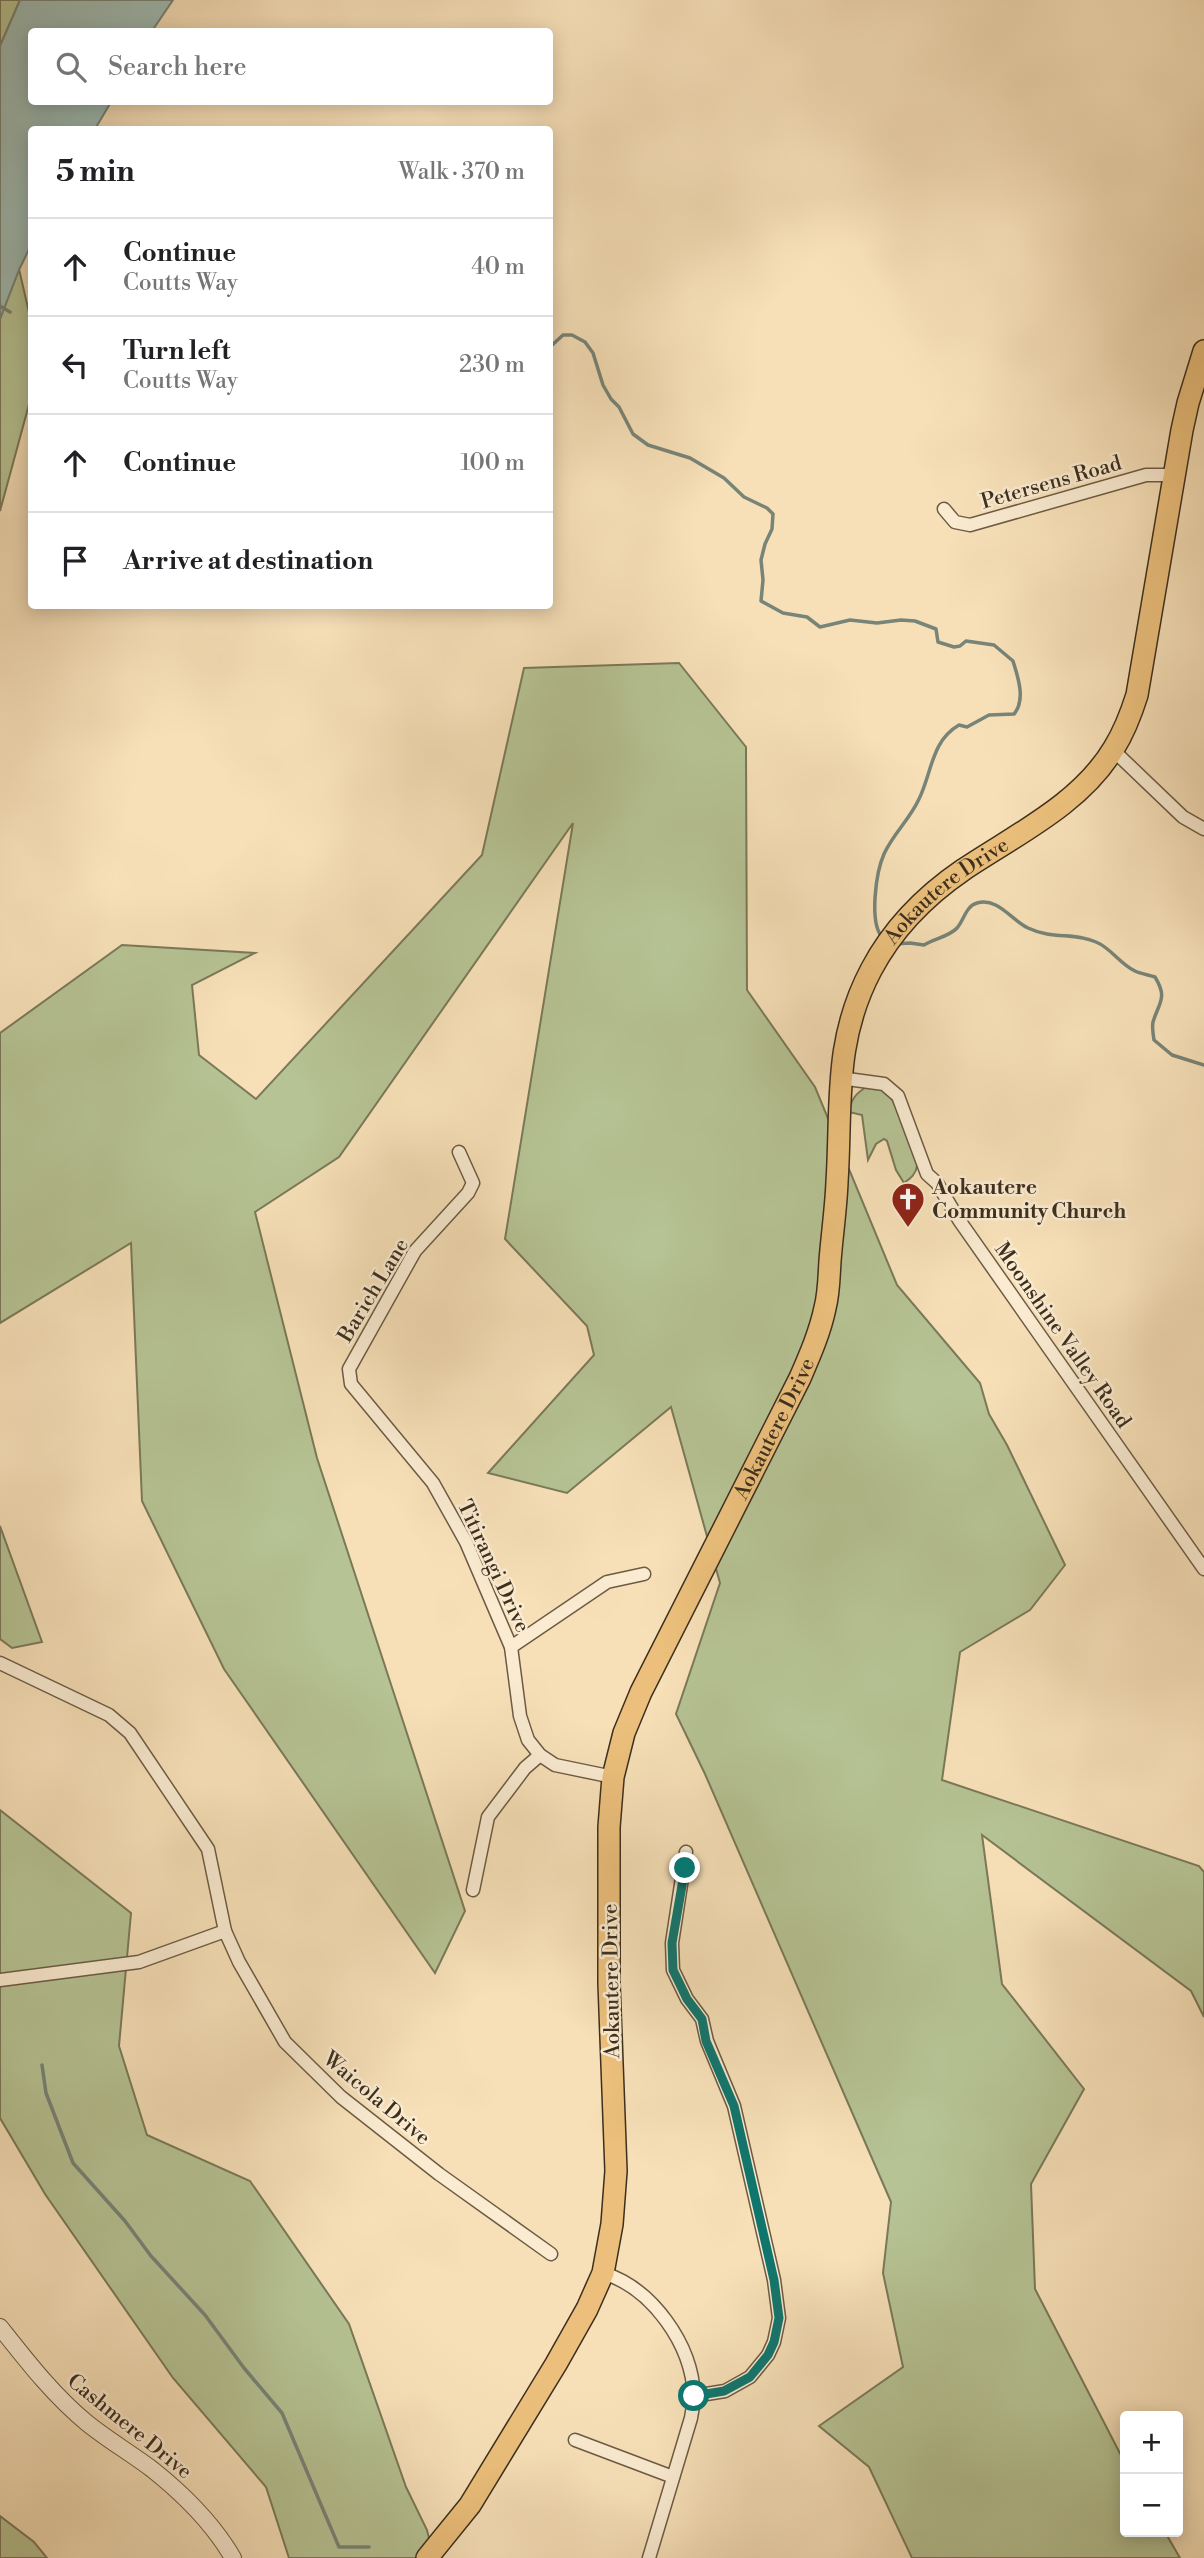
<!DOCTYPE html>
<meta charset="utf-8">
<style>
:root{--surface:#fff;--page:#f6f6f6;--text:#202124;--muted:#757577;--line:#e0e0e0}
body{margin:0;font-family:"Libre Bodoni",serif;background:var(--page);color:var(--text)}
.controls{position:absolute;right:21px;bottom:21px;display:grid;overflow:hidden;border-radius:7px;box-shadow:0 4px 18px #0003}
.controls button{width:63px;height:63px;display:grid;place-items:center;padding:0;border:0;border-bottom:2px solid var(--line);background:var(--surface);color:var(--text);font:35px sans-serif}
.stop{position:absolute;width:21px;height:21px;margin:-16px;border:5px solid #0f766e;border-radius:50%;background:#fff}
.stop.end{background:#0f766e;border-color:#fff;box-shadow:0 2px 7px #0008}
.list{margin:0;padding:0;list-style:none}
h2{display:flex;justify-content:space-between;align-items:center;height:91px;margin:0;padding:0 28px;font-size:30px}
h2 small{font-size:23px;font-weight:400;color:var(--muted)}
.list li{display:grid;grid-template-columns:46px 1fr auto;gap:21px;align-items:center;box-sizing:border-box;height:98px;padding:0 28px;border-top:2px solid var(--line)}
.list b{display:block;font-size:26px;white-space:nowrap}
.list p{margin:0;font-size:23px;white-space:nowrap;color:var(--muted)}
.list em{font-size:23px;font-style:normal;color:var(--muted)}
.icon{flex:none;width:38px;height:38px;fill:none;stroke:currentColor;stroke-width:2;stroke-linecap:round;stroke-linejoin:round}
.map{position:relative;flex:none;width:1204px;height:2558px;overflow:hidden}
.search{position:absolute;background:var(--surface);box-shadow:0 4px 18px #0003;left:28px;top:28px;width:525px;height:77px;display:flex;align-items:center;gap:18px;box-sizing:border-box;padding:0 24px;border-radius:7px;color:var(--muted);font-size:26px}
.panel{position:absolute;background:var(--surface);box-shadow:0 4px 18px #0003;left:28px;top:126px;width:525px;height:483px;border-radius:7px}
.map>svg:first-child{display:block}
.green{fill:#b6c394;stroke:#7a7959;stroke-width:2}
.water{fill:#9ebcb4;stroke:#778478;stroke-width:2}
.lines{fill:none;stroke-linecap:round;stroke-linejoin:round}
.stream{stroke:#778478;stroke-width:3.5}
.minor-casing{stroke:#6c5b44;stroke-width:15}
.tertiary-casing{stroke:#6c5b44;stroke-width:18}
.trunk-casing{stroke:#3d2f1e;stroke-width:24}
.minor{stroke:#faebd1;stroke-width:12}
.tertiary{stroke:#faebd1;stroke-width:16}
.trunk{stroke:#ecc07c;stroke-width:21}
.route{stroke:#0f766e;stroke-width:9}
.labels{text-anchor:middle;stroke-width:5;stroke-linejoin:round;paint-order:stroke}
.street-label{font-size:21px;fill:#3d2f1e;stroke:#faebd1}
.poi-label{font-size:21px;font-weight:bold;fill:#3d2f1e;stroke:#faebd1;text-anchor:start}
</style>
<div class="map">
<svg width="1204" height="2558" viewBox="0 0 1204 2558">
<rect width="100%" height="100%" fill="#f7e0b8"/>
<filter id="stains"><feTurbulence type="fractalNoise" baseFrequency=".00286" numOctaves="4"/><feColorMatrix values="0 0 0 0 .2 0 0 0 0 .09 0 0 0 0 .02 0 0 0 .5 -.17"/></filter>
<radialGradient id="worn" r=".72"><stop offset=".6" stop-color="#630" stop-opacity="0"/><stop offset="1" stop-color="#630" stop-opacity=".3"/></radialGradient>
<!-- green -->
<g class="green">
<path d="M0,0H20L0,46Z"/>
<path d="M19,269L31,321V397L0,511V319Z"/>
<path d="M679,663L746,747L747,990L815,1087L897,1285L980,1383L989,1414L1007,1445L1065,1565L1030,1610L960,1652L942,1780L1199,1866L1204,1872V2017L1191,1991L982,1835L1002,1984L1084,2089L1031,2184L1035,2289L1125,2463V2532H1165L1180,2558H912L869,2467L819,2426L903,2367L883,2273L891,2202L705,1774L676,1714L720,1583L671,1407L567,1493L488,1473L594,1355L587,1326L505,1239L573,823L339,1157L255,1212L317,1458L465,1911L435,1973L224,1669L142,1501L131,1243L0,1323V1033L122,945L255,953L192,985L199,1055L256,1099L482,855L524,668Z"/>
<path d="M868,1086C875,1088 882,1088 888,1094C895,1100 917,1157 917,1166C916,1174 911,1178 904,1183L896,1170L887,1141L884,1139L876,1144L868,1160L862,1115L849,1112C851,1099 856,1093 868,1086Z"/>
<path d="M0,1526L42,1642L12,1648L0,1639Z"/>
<path d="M0,1810L131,1913L119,2046L147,2135L250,2181L349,2324L406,2487L427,2530L434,2558H289L266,2487L173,2378L45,2194L0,2118Z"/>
<path d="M0,2516L34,2542L47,2558H0Z"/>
</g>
<!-- water -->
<path class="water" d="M20,0H173L152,31L32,32V102H111L95,129L32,130L31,245L19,270L0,319V46Z"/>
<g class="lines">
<!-- stream -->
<g class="stream">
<path d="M0,306L10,312"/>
<path d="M550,347L563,335H572L585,342L593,353L603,385L611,399L619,407L633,434L648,445L690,458L724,478L744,497L767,508L773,514L772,529L765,544L761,560L763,580L761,601L783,613L807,617L820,627L850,620L877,623L901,620L915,621L936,629L938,642L954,647L960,646L966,641L994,645L1013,661C1018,677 1026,700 1014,714L989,715L967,727L959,725C931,741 932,773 919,799C910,819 893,834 884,854C876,872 869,922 882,937"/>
<path d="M895,944L910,943L924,945C934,939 950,936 957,928C964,920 966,906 977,903C998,897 1011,920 1028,928C1053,940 1074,932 1096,942C1111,948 1120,964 1135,971C1141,974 1149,975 1155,977C1168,998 1159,1002 1153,1022C1152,1027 1153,1034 1154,1040L1172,1055L1204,1065"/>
<path d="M42,2065L46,2093L73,2163L125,2221L151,2256L205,2315L244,2368L282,2413L339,2547H369"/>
</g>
<defs>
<g id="minor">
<path d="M944,509L955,522L970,525L1146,475H1174"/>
<path d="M1113,750L1183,817L1204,829"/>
<path d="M840,1078L884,1084L898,1096L927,1174L937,1183L959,1220L1204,1569"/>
<path d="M459,1152L473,1183L468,1193L415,1251L349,1369L351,1384L433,1483L466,1542L511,1647L520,1716L528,1740L540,1755L555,1765L613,1777"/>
<path d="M511,1647L607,1582L644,1574"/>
<path d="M0,1663L109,1715L130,1733L208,1849L225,1931L239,1962L285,2042L341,2097L439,2174L551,2254"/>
<path d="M686,1852L672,1943L673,1970L687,1999L702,2019L707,2041L734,2106L774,2280L779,2318L774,2342L768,2355L750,2377L725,2391L694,2396"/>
<path d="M473,1890L488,1817L525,1768L540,1755"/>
<path d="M0,1980L139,1962L225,1931"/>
<path d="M603,2273C652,2288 692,2344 694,2396C694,2403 692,2411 691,2418L649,2558"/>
<path d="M575,2440L673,2477"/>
</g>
<path id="tertiary" d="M0,2327C27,2361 53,2395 87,2423C108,2440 132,2454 153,2470C183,2494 214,2525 233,2558"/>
<g id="trunk">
<path id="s1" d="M427,2558L470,2505L556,2364L587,2309L603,2273L612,2224L616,2171L609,1983V1827L613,1777L624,1733L641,1692L800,1378C810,1355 820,1332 825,1308C829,1293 829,1276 830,1261C832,1235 836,1208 837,1182C842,1105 833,1042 871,970C892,930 925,896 963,870C1015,835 1081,804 1114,748C1124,732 1131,714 1137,695L1182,430L1188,403L1204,351"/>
</g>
</defs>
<!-- minor casing -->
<use href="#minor" class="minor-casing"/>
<!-- tertiary casing -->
<use href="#tertiary" class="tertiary-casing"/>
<!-- trunk casing -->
<use href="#trunk" class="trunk-casing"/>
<!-- minor -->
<use href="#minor" class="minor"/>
<!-- tertiary -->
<use href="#tertiary" class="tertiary"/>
<!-- trunk -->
<use href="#trunk" class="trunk"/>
</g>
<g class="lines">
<!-- route -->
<path class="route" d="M685,1868L672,1943L673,1970L687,1999L702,2019L706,2041L734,2106L774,2280L779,2318L774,2342L768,2355L750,2377L724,2391L694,2396"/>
</g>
<!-- icons -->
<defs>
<symbol id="church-pin" viewBox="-11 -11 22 30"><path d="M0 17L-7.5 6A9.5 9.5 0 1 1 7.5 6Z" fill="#8f2418" stroke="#faebd1"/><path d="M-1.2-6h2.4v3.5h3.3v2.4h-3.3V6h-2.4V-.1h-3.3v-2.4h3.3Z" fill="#fff"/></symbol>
</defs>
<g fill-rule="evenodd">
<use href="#church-pin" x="889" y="1180" width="38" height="52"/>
</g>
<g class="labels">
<!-- street labels -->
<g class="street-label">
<text transform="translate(1051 482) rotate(-16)" y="7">Petersens Road</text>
<text dy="7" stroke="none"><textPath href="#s1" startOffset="1804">Aokautere Drive</textPath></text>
<text transform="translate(373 1290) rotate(-59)" y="7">Barich Lane</text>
<text transform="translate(1063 1335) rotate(55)" y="7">Moonshine Valley Road</text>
<text dy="7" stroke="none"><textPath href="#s1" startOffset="1218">Aokautere Drive</textPath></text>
<text transform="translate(494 1566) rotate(65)" y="7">Titirangi Drive</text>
<text transform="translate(611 1981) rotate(-91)" y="7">Aokautere Drive</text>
<text transform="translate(377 2098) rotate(40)" y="7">Waicola Drive</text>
<text transform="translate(130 2426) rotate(39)" y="7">Cashmere Drive</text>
</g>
<!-- poi labels -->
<g class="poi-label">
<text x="932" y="1194">Aokautere<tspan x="932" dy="24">Community Church</tspan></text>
</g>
</g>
<rect width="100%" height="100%" filter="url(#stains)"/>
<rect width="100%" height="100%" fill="url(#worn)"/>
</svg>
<div class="controls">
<button>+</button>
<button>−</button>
</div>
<div class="stop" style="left:694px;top:2396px"></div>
<div class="stop end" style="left:685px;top:1868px"></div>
<div class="search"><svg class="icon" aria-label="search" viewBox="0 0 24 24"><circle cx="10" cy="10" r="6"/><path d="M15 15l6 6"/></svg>Search here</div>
<section class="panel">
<h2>5 min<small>Walk · 370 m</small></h2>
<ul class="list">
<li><svg class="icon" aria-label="ahead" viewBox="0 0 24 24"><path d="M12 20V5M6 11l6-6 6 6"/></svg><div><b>Continue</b><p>Coutts Way</p></div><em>40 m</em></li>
<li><svg class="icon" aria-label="left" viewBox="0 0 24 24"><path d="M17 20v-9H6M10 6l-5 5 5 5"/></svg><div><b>Turn left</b><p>Coutts Way</p></div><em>230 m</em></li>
<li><svg class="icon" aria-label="ahead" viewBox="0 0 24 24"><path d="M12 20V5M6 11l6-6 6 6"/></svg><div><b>Continue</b></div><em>100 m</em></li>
<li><svg class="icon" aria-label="arrive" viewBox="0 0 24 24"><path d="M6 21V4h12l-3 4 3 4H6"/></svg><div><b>Arrive at destination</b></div></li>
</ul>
</section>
</div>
